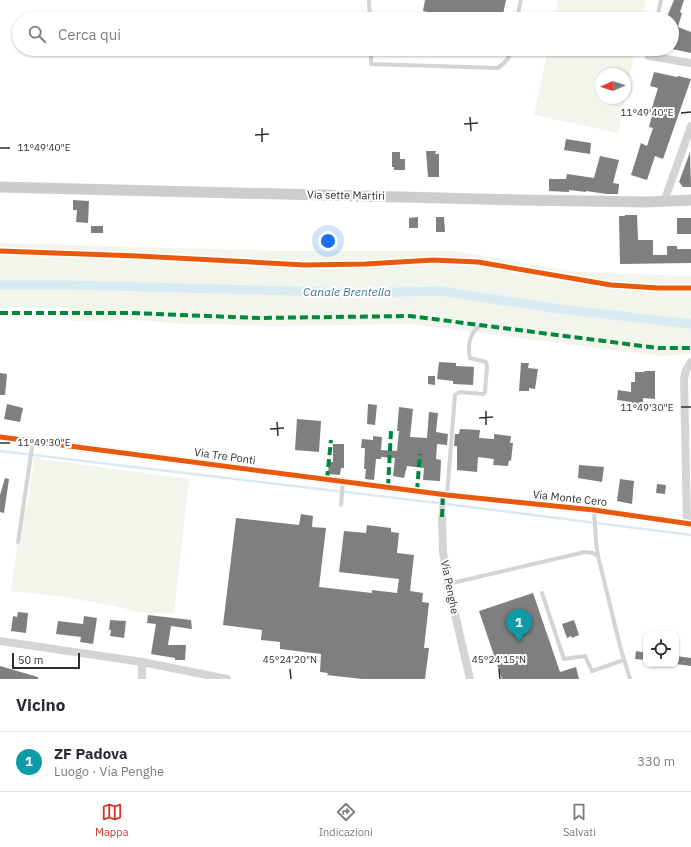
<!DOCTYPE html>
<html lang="it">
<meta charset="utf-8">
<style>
:root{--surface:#fff;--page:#f7f7f7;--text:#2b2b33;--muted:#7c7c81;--line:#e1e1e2;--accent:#d93025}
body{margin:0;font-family:"IBM Plex Sans",sans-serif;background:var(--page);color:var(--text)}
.controls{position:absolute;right:12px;bottom:12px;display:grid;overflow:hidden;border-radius:8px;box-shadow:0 1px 3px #0004}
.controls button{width:36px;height:36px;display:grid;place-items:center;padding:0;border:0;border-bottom:1px solid var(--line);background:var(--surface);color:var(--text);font:20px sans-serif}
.compass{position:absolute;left:595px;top:68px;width:36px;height:36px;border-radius:50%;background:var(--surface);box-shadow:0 1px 3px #0004;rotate:267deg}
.scale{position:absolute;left:12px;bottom:10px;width:68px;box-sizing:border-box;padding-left:4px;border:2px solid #2f2f2f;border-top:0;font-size:11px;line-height:14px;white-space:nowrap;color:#2f2f2f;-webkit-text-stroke:3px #fff;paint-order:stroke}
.you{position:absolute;left:328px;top:241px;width:14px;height:14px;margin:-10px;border:3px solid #fff;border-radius:50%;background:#1a73e8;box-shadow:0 0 0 6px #1a73e833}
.badge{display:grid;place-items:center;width:26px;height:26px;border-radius:50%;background:var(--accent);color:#fff;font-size:13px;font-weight:700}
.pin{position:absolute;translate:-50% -33px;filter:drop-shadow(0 1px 2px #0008)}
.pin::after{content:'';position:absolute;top:21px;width:14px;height:12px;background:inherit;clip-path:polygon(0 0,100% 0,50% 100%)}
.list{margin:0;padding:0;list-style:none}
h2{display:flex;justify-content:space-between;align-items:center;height:52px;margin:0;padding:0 16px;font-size:17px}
h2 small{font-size:13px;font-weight:400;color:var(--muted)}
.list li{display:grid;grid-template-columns:26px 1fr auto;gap:12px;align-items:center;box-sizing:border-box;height:60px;padding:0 16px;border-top:1px solid var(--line)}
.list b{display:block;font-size:15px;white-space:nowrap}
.list p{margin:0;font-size:13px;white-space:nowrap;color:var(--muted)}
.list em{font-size:13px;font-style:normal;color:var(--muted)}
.icon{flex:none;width:22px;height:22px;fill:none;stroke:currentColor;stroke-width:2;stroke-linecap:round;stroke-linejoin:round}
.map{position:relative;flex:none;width:691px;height:679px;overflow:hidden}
.search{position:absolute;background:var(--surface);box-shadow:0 1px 3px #0004;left:12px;right:12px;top:12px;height:44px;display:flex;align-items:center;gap:10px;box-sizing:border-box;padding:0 14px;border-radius:22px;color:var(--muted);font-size:15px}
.sheet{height:112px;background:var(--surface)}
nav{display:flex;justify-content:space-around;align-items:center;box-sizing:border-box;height:56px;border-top:1px solid var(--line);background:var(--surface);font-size:11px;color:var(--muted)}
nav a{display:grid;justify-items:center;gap:2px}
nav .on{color:var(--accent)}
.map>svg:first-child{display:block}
.green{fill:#f2f5ec;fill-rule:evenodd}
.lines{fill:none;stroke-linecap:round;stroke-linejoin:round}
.stream{stroke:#d9ebf2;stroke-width:2.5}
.canal{stroke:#d9ebf2;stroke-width:9}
.building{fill:#7f7f7f}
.service{stroke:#d4d4d4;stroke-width:4}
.pedestrian{stroke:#d4d4d4;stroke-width:6}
.minor{stroke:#d4d4d4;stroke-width:8}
.secondary{stroke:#cdcdcd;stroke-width:11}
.quiet{stroke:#00873e;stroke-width:4;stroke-dasharray:8 4;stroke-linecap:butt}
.cycleway-casing{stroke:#fff;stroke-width:8}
.cycleway{stroke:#e8590c;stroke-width:5}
.ticks{fill:none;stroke:#2f2f2f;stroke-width:1.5}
.labels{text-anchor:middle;stroke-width:4;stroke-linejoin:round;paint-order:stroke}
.street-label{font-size:11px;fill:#2f2f2f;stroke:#fff}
.water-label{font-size:12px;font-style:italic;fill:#3b7a94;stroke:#fff}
.ticks-label{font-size:10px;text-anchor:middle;fill:#2f2f2f;stroke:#fff;stroke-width:4;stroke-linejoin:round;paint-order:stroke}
</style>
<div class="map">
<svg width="691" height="679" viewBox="0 0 691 679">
<rect width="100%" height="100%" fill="#fff"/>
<!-- green -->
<g class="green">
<path d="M558,0H646L642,19H554Z"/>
<path d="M548,49H635L618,133L534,115ZM601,74H625V98H601Z"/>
<path d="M0,243L281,251H456L578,272L691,276V354L658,356L411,324L274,326L167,323L135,320L71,321L70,308H0Z"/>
<path d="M34,457H38L42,459L190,479L188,488L174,614L137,612L115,606L58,596L11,591L20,525L28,500Z"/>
</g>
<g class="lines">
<!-- stream -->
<g class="stream">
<path d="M0,451L438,503"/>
<path d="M446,504L691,535"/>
</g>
<!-- canal -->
<path class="canal" d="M0,285H73L359,293L440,291L559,309L691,324"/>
</g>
<!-- building -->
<g class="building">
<path d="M425,0H506L502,19H460L423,11Z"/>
<path d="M674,0H684L680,12L682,13L678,27L691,32V53L672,49V19H666Z"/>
<path d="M654,72L677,77L678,76L691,79L663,159L655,156L647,180L631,175L641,143L647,146L653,128L649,127L653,112L651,111L658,88L650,86Z"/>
<path d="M566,139L591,143L590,154L564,150Z"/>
<path d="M426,151H436L435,154H439V177H428Z"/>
<path d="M392,152H400V159H405V170H394V167H392Z"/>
<path d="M690,152L691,187H683L679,182Z"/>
<path d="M600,156L619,160L613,183L619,184L618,194H607L586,191V192L569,190V192L549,191V179H566L567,174L594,178Z"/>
<path d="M73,200L89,201L88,223L76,222L77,210H73Z"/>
<path d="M625,215H637L638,240H653V255H667V246H677V249H691V263L620,264L619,216H625Z"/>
<path d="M418,217V228H409V218Z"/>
<path d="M436,217H444L445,232H436Z"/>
<rect x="677" y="218" width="14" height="16"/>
<rect x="91" y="226" width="12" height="7"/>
<path d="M439,362L456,363V366L474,367L473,385L453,384V381L437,379Z"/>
<path d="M521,363H529L528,368L538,369L535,389L529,388V391H519Z"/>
<path d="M645,371H655V399L643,398V405H632V402L617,400L618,390L631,392V382H635V372H644Z"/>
<path d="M0,373L7,374L5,395H0Z"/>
<path d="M428,376H435V385L428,384Z"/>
<path d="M7,404L23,408L20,422L4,419Z"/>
<path d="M368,404L377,405L375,425L367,424Z"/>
<path d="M399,407L413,409L410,437L427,438L429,412L438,413L436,432L448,434L447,445L437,444L436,459L441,460L440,481L423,480L424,468L407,466L404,478L393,476L395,458L381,457V459H376L374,480L365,479L366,469H364L365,448H361L362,439L373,440V436L382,437L381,450L397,451L399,431H397Z"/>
<path d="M297,419L321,421L319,452L295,450Z"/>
<path d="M460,429L480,430L479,438L494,439V434L511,436L510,443H513L511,461L509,460L508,466L493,465L494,459L478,457L477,472L457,470V446H454L455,434H459Z"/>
<path d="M333,444H344V468H341L340,475L328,474L329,462H333Z"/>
<path d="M579,465L604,467L602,482L578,478Z"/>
<path d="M5,478L9,479L4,513L0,512V495Z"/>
<path d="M620,479L634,481L632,504L617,501Z"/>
<path d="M657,484L666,485L665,494L656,493Z"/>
<path d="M301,514L313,516L312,527L326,528L319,587L372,593V590L397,593L399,579L339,572L344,531L366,533L367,525L391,528V532L399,533L397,553L414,555L410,591L423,593L422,602L429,603L424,648H429L425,679H362L327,675L328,673L320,672L321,654L280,649V642L261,640L262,630L223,625L236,518L299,525Z"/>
<path d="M533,593L560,672L576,667L579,679H502L479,611Z"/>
<path d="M18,612L28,613L26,633L11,631L13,616L17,617Z"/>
<path d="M148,615L191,620L192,629L171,626L168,645H186L185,660H175V658L151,654L156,624L147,623Z"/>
<path d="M84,616L97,618L93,644L80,642L81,637L56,634L58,621L83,624Z"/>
<path d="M110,620L126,621L124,638L110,636L111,630H109Z"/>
<path d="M574,620L579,635L572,638L571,636L567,638L562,624Z"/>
<path d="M636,651L646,653V660L635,659Z"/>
<path d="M676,656L691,658V666L676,664Z"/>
<path d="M0,666L38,677V679H0Z"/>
</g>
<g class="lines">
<!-- service -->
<g class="service">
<path d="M369,0L370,19"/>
<path d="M517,19L521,0"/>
<path d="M657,19L661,0"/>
<path d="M371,49V64L498,68C505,63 510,58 511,49"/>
<path d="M649,56L650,49"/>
<path d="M447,495L455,395L459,392L483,394L485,392L487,366L486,362L470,358C467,346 470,330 482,325"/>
<path d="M341,505L343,482"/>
<path d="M594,510L596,542L598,556L620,646L630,679"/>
<path d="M18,542L33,441"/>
<path d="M448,584L585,552L593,553L598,556"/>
<path d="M542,593L564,659L585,656L592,671L624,660"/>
</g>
<!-- pedestrian -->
<path class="pedestrian" d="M442,517L443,494"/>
<!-- minor -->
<g class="minor">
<path d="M649,56L691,63"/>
<path d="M666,201V196L691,126"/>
<path d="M0,437L447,495L594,510L691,524"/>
<path d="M442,517L443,552L448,584L470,679"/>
<path d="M687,524L684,379L686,370L691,362"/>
<path d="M0,641L142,662L227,679"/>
<path d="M142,662V679"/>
</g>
<!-- secondary -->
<path class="secondary" d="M0,187L521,200L646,202L691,200"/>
<!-- quiet -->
<g class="quiet">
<path d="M0,313H132L258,318L410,316L658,348H691"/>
<path d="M327,479L331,440"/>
<path d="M388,487L391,431"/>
<path d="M417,491L420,454"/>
<path d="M442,517L443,494"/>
</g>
<defs>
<g id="cycleway">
<path d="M0,251L138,256L305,265L366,264L433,260L478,262L611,285L658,288H691"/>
<path d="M0,437L447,495L594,510L691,524"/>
</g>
</defs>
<!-- cycleway casing -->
<use href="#cycleway" class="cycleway-casing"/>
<!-- cycleway -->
<use href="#cycleway" class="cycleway"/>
</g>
<!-- ticks -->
<path class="ticks" d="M681,113L691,112M470,117L471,131M464,124L478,123M262,128V142M255,135L269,134M0,148H10M681,407H691M486,411V425M479,418L493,417M277,422L278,436M270,429L284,428M0,443H10M290,669L291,679M499,669L500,679"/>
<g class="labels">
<!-- street labels -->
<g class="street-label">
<text transform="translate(346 195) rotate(1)" y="4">Via sette Martiri</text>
<text transform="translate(225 456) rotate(8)" y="4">Via Tre Ponti</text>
<text transform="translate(570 498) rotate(6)" y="4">Via Monte Cero</text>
<text transform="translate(450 587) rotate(79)" y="4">Via Penghe</text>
</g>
<!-- water labels -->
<g class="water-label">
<text x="347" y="296">Canale Brentella</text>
</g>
</g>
<g class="ticks-label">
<text x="647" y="116">11°49'40"E</text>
<text x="44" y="151">11°49'40"E</text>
<text x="647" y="411">11°49'30"E</text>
<text x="44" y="446">11°49'30"E</text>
<text x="290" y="663">45°24'20"N</text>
<text x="499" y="663">45°24'15"N</text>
</g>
</svg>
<div class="controls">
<button><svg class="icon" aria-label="locate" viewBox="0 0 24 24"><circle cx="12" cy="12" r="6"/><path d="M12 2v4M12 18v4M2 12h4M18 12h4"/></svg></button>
</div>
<svg class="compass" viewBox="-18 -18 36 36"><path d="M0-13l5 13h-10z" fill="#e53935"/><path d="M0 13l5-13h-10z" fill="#7c7c81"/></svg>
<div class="scale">50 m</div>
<div class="you"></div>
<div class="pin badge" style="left:519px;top:642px;background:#0f9aa8">1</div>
<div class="search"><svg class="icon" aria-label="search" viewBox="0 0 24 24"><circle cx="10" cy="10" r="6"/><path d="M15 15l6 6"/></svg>Cerca qui</div>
</div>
<section class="sheet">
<h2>Vicino<small></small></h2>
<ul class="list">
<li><span class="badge" style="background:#0f9aa8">1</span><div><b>ZF Padova</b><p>Luogo · Via Penghe</p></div><em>330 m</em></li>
</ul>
</section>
<nav>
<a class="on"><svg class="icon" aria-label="map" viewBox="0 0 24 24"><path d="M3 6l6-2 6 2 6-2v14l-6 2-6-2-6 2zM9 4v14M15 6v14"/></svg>Mappa</a>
<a><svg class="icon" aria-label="directions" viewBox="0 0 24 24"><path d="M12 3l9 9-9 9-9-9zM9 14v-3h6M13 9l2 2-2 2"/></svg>Indicazioni</a>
<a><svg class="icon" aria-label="saved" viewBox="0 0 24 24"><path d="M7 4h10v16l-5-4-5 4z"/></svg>Salvati</a>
</nav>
